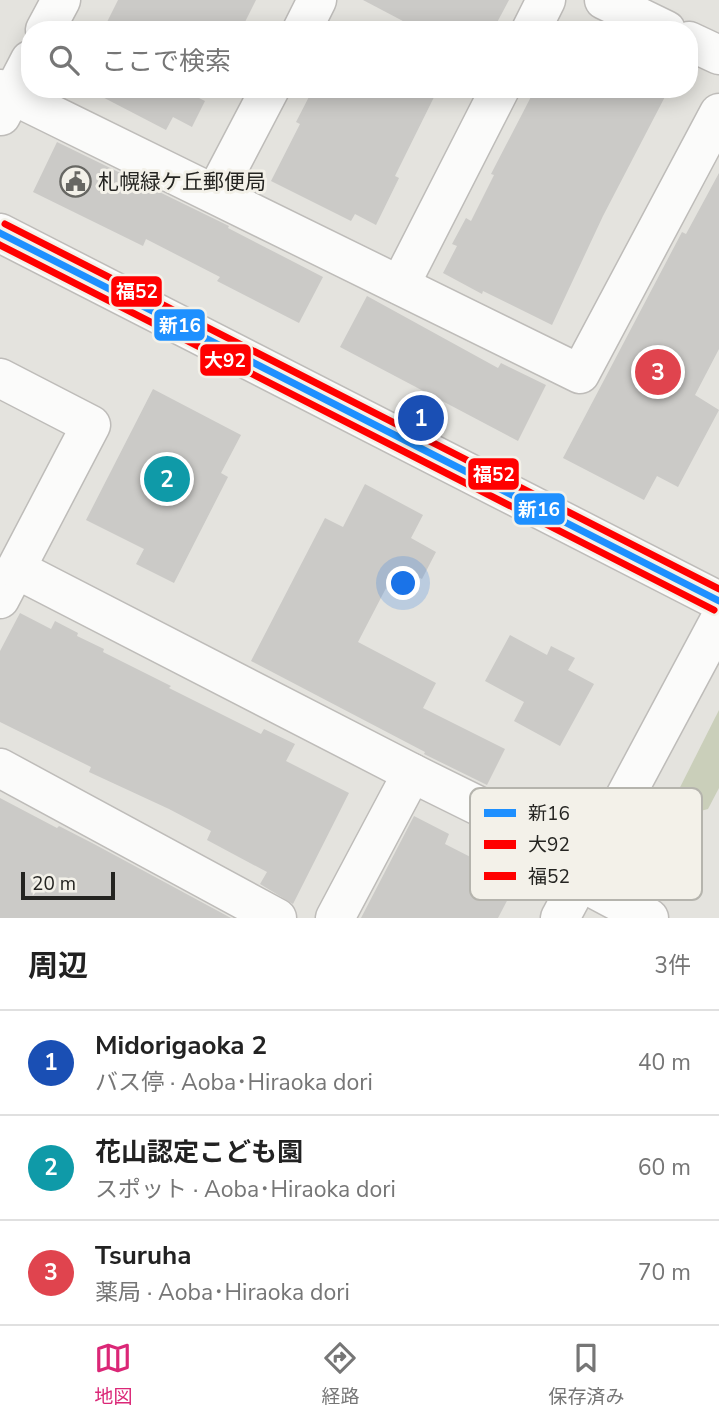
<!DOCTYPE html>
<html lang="ja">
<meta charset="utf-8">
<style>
:root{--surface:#fff;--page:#f2f2f2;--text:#222;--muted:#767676;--line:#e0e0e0;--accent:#db2777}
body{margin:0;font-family:"Nunito Sans","Noto Sans JP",sans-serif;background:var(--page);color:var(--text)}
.scale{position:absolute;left:21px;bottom:18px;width:94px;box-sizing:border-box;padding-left:7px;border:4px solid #242421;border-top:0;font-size:19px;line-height:24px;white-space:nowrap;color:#242421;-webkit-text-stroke:5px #f3f1e9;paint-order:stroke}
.you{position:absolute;left:404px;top:584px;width:24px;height:24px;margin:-18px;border:5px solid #fff;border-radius:50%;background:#1a73e8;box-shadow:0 0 0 10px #1a73e833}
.badge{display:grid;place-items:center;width:46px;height:46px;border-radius:50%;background:var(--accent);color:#fff;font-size:23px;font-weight:700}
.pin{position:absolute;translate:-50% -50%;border:4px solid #fff;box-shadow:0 2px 7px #0006}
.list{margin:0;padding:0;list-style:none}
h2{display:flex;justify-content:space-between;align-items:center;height:91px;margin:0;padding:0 28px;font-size:30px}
h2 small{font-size:23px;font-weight:400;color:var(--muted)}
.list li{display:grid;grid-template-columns:46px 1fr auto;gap:21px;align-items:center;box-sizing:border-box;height:105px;padding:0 28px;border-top:2px solid var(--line)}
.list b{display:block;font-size:26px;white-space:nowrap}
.list p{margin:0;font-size:23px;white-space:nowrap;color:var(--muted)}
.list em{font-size:23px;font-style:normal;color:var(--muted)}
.icon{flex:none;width:38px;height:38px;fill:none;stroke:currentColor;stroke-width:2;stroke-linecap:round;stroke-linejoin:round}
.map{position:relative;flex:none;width:719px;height:918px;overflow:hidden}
.search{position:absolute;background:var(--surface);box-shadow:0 4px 18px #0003;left:21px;right:21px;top:21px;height:77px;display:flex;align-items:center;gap:18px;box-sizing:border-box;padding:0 24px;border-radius:28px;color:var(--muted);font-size:26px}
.sheet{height:406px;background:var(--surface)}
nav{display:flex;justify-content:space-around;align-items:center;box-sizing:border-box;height:98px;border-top:2px solid var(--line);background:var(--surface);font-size:19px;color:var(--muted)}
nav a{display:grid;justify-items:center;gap:4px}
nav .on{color:var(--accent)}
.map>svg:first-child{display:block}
.green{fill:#cacfba}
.building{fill:#cbcac7}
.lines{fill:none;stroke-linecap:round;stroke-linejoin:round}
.minor-casing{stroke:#bebcb9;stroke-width:41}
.tertiary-casing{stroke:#bebcb9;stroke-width:41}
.minor{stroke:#fbfbfa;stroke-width:38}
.tertiary{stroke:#fbfbfa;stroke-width:38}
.bus-1-casing{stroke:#f3f1e9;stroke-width:12}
.bus-2-casing{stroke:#f3f1e9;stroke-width:12}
.bus-3-casing{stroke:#f3f1e9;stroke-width:12}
.bus-1{stroke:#1e90ff;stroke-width:7}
.bus-2{stroke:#f00;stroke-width:7}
.bus-3{stroke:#f00;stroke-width:7}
.labels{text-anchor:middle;stroke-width:6;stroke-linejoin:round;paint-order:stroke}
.poi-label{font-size:21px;fill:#242421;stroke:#f3f1e9;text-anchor:start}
.key{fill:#f3f1e9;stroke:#b5b4ad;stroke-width:2}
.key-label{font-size:19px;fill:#242421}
.line-badge{stroke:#f3f1e9;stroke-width:2.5}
.badge-label{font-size:19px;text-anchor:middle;font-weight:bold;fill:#fff}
</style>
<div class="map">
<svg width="719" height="918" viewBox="0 0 719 918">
<rect width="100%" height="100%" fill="#e4e3de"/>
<!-- green -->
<path class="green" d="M719,710V788L708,809L663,821Z"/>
<!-- building -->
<g class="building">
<path d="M118,0H256L241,30H103Z"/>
<path d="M363,0H509L493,30H420Z"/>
<path d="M87,89H203L199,98L205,101L192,127L173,117L166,130Z"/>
<path d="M313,89H438L395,176L399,178L376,225L355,214L351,221L271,181L300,124L296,122Z"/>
<path d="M535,89H669L603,216L552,325L483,291L482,294L443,273L457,246L452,244L466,218L471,221L494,175L491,174Z"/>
<path d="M57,142L229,226L228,228L323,277L299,323L217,281L220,277L146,239L143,246L33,192Z"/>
<path d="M719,173V349L695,395L719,410L678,487L657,476L644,500L563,458L682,232L686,234Z"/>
<path d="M367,296L498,368L501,363L546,385L518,441L340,347Z"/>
<path d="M153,389L241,435L221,473L228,477L174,583L136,564L144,549L86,520Z"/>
<path d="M365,484L423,515L411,538L436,552L422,579L397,567L358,642L436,683L423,708L505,749L487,785L424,754L425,752L251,661L325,518L343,527Z"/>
<path d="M20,613L51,629L55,621L78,633L77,636L104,649L103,652L171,686L169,688L261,734L264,729L295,744L286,761L349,793L293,904L260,884L267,872L207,840L211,831L169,809L89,772L91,767L0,722V651Z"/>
<path d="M510,635L547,655L551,646L575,658L568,670L594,684L560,746L514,721L524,702L485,681Z"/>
<path d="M0,798L57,828L59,826L94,844L231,918H0Z"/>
<path d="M414,816L449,834L445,844L492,868L499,853L525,866L498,918H361Z"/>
</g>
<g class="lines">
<defs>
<g id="minor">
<path d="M604,0L666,30"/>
<path d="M45,30L61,0"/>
<path d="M302,30L317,0"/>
<path d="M531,30L546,0"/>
<path d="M689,41L719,55"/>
<path d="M0,89L580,374L719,113"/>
<path d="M1,116L30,60"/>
<path d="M215,194L270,89"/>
<path d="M400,285L500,89"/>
<path d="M0,378L91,425L0,599"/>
<path d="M16,569L412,773L592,862"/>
<path d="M0,768L277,918"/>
<path d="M581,882L649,918"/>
<path d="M335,918L412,773"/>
<path d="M560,918L719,621"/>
</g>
<path id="tertiary" d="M0,233L719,601"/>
</defs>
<!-- minor casing -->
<use href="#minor" class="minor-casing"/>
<!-- tertiary casing -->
<use href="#tertiary" class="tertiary-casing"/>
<!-- minor -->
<use href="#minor" class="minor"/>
<!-- tertiary -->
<use href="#tertiary" class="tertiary"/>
<defs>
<path id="bus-1" d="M0,233L719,601"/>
<path id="bus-2" d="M0,245L714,610"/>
<path id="bus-3" d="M5,224L719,589"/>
</defs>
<!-- bus-1 casing -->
<use href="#bus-1" class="bus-1-casing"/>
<!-- bus-2 casing -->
<use href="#bus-2" class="bus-2-casing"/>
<!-- bus-3 casing -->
<use href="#bus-3" class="bus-3-casing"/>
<!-- bus-1 -->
<use href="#bus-1" class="bus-1"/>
<!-- bus-2 -->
<use href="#bus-2" class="bus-2"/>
<!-- bus-3 -->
<use href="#bus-3" class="bus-3"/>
</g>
<!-- icons -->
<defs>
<symbol id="civic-ring" viewBox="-11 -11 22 22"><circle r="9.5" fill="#f3f1e9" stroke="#676763" stroke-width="1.5"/><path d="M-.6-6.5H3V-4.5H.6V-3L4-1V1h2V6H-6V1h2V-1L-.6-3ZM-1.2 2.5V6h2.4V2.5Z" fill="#676763"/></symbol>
</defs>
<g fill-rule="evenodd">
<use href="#civic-ring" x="58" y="164" width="35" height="35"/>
</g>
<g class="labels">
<!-- poi labels -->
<g class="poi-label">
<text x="98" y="189">札幌緑ケ丘郵便局</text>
</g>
</g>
<!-- legend -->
<rect x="470" y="788" width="232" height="112" rx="10" class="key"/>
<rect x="484" y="809" width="32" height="8" fill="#1e90ff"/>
<rect x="484" y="840" width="32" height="9" fill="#f00"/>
<rect x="484" y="872" width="32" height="8" fill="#f00"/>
<g class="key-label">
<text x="528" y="820">新16</text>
<text x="528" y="851">大92</text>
<text x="528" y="883">福52</text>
</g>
<g class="line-badge">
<rect x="110" y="275" width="53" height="33" rx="7" fill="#f00"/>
<rect x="153" y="308" width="53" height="34" rx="7" fill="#1e90ff"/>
<rect x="199" y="343" width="53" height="34" rx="7" fill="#f00"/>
<rect x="467" y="457" width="53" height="34" rx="7" fill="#f00"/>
<rect x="513" y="492" width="53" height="34" rx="7" fill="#1e90ff"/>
</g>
<g class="badge-label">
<text x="137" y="298">福52</text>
<text x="180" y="332">新16</text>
<text x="225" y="367">大92</text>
<text x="494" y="481">福52</text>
<text x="539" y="516">新16</text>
</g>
</svg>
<div class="scale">20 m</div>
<div class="you"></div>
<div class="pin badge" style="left:421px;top:418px;background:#1a4fb4">1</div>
<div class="pin badge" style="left:167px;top:479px;background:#0f9aa8">2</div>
<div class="pin badge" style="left:658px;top:372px;background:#e0444e">3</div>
<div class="search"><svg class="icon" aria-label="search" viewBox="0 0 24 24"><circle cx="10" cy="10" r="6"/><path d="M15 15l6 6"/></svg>ここで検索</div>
</div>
<section class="sheet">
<h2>周辺<small>3件</small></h2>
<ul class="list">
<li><span class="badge" style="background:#1a4fb4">1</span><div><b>Midorigaoka 2</b><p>バス停 · Aoba･Hiraoka dori</p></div><em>40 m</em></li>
<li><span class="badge" style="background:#0f9aa8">2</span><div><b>花山認定こども園</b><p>スポット · Aoba･Hiraoka dori</p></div><em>60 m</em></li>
<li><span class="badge" style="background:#e0444e">3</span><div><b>Tsuruha</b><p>薬局 · Aoba･Hiraoka dori</p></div><em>70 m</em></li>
</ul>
</section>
<nav>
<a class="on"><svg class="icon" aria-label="map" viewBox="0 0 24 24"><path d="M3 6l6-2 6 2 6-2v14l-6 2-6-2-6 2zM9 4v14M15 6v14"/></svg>地図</a>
<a><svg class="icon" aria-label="directions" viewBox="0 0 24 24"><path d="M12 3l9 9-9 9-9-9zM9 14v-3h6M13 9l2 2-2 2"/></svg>経路</a>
<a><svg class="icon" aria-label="saved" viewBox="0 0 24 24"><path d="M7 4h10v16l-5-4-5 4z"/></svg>保存済み</a>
</nav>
